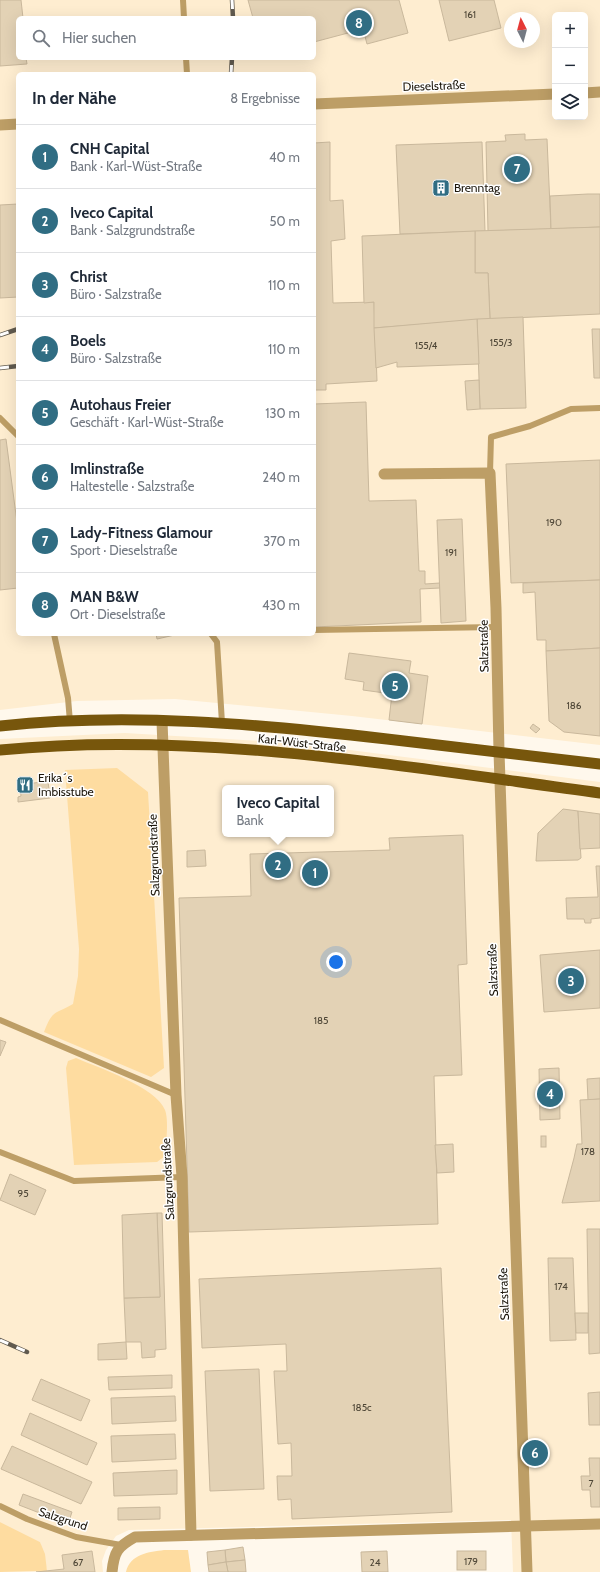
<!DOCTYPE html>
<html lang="de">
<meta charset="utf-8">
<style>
:root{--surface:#fff;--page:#f2f2f3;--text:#1f2937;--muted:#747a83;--line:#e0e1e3;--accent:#306d83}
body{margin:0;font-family:Cabin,sans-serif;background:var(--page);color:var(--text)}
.controls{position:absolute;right:12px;top:12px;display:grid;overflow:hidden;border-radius:6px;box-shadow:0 4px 16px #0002}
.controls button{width:36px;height:36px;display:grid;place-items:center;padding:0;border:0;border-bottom:1px solid var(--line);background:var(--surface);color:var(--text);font:20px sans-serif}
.compass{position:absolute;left:504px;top:12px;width:36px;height:36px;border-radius:50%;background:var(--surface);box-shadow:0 4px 16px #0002;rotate:354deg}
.you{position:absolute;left:336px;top:962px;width:14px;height:14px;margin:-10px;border:3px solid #fff;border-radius:50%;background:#1a73e8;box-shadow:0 0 0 6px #1a73e833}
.badge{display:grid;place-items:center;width:26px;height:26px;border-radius:50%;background:var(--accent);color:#fff;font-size:13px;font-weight:700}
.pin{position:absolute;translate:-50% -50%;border:2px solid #fff;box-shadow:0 1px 4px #0006}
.popup{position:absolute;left:222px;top:785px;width:112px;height:52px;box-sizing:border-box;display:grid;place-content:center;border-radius:6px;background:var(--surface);filter:drop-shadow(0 1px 3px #0005);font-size:13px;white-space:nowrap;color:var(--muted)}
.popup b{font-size:15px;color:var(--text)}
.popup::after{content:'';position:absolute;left:50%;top:100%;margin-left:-8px;border:8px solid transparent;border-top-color:var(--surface)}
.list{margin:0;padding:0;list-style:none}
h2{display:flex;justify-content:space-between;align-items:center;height:52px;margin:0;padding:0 16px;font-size:17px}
h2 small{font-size:13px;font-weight:400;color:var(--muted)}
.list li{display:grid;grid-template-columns:26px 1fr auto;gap:12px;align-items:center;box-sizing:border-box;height:64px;padding:0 16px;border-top:1px solid var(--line)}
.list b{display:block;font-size:15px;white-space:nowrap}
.list p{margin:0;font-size:13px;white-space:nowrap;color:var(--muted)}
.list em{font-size:13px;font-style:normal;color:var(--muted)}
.icon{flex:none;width:22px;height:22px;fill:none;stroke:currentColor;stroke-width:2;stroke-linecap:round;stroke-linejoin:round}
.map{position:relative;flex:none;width:600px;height:1572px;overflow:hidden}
.search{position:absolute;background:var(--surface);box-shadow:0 4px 16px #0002;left:16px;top:16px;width:300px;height:44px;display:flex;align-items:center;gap:10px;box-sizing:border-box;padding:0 14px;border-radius:6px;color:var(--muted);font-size:15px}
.panel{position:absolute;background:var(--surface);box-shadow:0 4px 16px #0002;left:16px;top:72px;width:300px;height:564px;border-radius:6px}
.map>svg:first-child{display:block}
.built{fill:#feedd0;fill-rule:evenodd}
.green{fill:#fedca0}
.building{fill:#e3d2b5;stroke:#c9b89c}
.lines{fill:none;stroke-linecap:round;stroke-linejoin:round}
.service{stroke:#bd9e66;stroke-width:6}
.minor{stroke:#bd9e66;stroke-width:11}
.tertiary{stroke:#bd9e66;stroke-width:11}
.primary{stroke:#77560c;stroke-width:11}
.rail-casing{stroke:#605a4f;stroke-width:4.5}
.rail{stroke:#fff;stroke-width:3;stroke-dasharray:9;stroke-linecap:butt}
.labels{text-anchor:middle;stroke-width:3;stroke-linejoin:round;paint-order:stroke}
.number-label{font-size:10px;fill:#4e4636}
.street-label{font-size:12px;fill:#1d170c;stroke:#fff}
.poi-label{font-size:12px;fill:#1d170c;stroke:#fff;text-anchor:start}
</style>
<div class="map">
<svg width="600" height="1572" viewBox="0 0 600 1572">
<rect width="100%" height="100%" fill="#fff8ec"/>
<!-- built -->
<g class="built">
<path d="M0,0H600V745L352,716L175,699L77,701L0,710ZM555,15H585V117H555ZM18,18H314V58H18ZM510,18H534V42H510ZM18,74H314V634H18Z"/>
<path d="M125,733L295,743L600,782V1572H513L511,1520L129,1530L116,1536L106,1550L102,1561L103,1572H36L47,1571L40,1542L0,1522V739ZM225,788H331V834H225Z"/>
</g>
<!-- green -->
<g class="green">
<path d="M117,768L148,792L164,1068L151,1077L44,1032C53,1009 54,1015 73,1004L78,976L79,949L65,770Z"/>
<path d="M76,1058C99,1068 156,1087 165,1110C169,1120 166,1145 165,1156L157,1162L74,1165L66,1068L68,1061Z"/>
<path d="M0,1522L40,1542L45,1554L47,1571L0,1572Z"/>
<path d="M164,1550H188L191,1572H126C130,1554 149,1552 164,1550Z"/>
</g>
<!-- building -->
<g class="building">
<path d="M0,0H21L23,18H18V58H26L27,64L0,66Z"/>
<path d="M248,0H399L408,33L367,44L363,29L314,42V18H253Z"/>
<path d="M439,0H494L501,28L449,41Z"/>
<path d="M525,134V140L547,139L551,229L488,231L486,142L506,141L505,135Z"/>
<path d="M330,142V201L343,200L345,239L331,241L333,303L374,302L377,381L326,384V390H314V143Z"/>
<path d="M482,142L485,231L400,234L396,145Z"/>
<path d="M588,194H600V227L551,229L550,196Z"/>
<path d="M18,204V297L0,298V205Z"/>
<path d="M600,227V314L490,319L488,273H475V231Z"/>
<path d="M475,231V273H488L490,319L374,328V302L364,303L362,236Z"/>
<path d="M523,317L526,408L480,409L477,319Z"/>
<path d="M477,319L479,364L397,367V362L376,368L374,328Z"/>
<path d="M592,329H600V378H594Z"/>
<path d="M479,380L480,409L467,410L465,381Z"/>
<path d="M366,402L369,501L416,500L419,571H425V584L440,583V588L420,589L421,622L314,627V404Z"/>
<path d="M6,439L18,530V588L0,590V440Z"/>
<path d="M600,460V580L511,583L506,464Z"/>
<path d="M462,519L466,621L441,623L437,520Z"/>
<path d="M600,580V648L546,651V640H537L535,592L523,593V583Z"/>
<path d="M156,634H179L157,639Z"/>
<path d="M600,648V736L564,732L549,721L546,651Z"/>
<path d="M349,653L411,661L409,673L428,676L422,724L389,720L392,694L363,690L364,682L345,679Z"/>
<path d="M533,724L540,729L536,733L530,728Z"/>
<path d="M48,781L50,798L18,802V797L21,796L20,785Z"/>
<path d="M563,809L578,811L581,858L578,860L536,861L538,833Z"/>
<path d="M578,811L600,814V848L580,849Z"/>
<path d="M463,835L467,964L458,965L462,1075L434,1076L438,1224L189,1232L179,898L251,896L250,854L390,850L389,838Z"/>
<path d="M205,850L206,866L187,867V851Z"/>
<path d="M596,866H600V918L591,919V923H585L584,919H567L566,898L598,897Z"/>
<path d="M600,950V1008L544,1012L540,955Z"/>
<path d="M0,1040L6,1042L0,1056Z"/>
<path d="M559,1068L560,1119L540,1120L539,1069Z"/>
<path d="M600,1078V1099L588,1100L587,1079Z"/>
<path d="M600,1099V1201L562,1203L574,1158L577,1144H582L580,1100Z"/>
<rect x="541" y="1136" width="5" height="11"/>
<path d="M453,1144L454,1172L437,1173L435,1145Z"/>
<path d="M10,1174L46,1190L35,1215L0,1200Z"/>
<path d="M157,1213H162L166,1349L155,1350V1357L142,1358L141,1342H126L124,1298L160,1297Z"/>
<path d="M157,1213L160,1297L124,1298L122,1215Z"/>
<path d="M587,1229H600V1353L589,1354Z"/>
<path d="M548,1258H573L576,1340L550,1341Z"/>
<path d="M441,1268L452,1512L292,1519L291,1499L278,1500L277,1476H292L291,1443L278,1444L274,1371H287L286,1344L202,1348L199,1279Z"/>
<path d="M575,1313H588V1333H576Z"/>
<path d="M126,1342L127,1359L98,1360V1344Z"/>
<path d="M259,1369L264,1489L210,1491L205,1371Z"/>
<path d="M172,1375V1388L109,1390L108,1377Z"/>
<path d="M41,1379L90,1400L81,1421L32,1400Z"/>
<path d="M600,1392V1425H589L588,1393Z"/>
<path d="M175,1396L176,1421L112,1424L111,1398Z"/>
<path d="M30,1413L97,1443L87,1465L21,1435Z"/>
<path d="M175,1434L176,1459L112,1462L111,1436Z"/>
<path d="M12,1446L92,1482L81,1504L1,1469Z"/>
<path d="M589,1458H600V1507H591L590,1490H582L581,1476H590Z"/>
<path d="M177,1470V1494L114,1496L113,1473Z"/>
<path d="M23,1494L72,1512L68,1524L19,1505Z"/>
<path d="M160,1507V1519L118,1520V1508Z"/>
<path d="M243,1547L245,1560L226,1562L225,1550Z"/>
<path d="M225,1550L226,1562L208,1565L207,1552Z"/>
<path d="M92,1551L95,1572H36L64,1569L62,1555Z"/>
<path d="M387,1551L388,1572H362L361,1552Z"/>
<rect x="457" y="1551" width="29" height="19"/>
<path d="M245,1560L246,1572H228L226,1562Z"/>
<path d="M226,1562L228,1572H209L208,1565Z"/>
</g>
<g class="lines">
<!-- service -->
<g class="service">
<path d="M183,0L184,18"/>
<path d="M186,58L187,74"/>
<path d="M0,418L18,436"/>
<path d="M490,473L491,437L530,426L571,409L600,408"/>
<path d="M314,630L496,627"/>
<path d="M54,634L68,698L70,722"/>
<path d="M211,634L217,642L222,723"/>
<path d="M0,1020L176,1095"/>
<path d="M0,1152L74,1181L182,1177"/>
<path d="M0,1506L27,1519L76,1537L121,1545"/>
</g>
<!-- minor -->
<g class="minor">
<path d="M585,93L600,92"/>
<path d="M314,104L555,94"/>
<path d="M0,125L18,124"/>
<path d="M384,474L490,473L496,608L499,752"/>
<path d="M162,721L176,1095L182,1177L191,1535"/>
<path d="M112,1572C114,1552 117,1547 135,1537L600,1524"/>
</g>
<!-- tertiary -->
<path class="tertiary" d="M499,752L527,1572"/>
<!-- primary -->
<g class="primary">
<path d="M0,726C129,712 258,724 387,739C458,747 529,755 600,764"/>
<path d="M0,750C196,730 405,767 600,793"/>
</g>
<defs>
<g id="rail">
<path d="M232,0L233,18"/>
<path d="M231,74L232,58"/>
<path d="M0,335L18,329"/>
<path d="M0,368L18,366"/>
<path d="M0,1340L27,1352"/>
</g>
</defs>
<!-- rail casing -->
<use href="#rail" class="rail-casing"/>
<!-- rail -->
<use href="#rail" class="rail"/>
</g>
<!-- icons -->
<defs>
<symbol id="building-square" viewBox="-11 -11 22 22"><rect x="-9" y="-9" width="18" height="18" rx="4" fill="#306d83" stroke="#fff"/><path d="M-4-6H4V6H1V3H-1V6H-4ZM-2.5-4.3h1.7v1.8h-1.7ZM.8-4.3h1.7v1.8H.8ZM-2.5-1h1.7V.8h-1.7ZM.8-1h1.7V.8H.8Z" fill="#fff"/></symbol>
<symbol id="restaurant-square" viewBox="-11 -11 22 22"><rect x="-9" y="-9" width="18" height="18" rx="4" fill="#306d83" stroke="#fff"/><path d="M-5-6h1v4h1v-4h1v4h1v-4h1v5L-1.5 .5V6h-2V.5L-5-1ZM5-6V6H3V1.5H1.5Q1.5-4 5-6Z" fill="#fff"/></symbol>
</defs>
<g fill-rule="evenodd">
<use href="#building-square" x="431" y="178" width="20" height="20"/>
<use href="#restaurant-square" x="15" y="775" width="20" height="20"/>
</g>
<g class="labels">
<!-- number labels -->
<g class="number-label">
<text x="470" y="18">161</text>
<text x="501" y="346">155/3</text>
<text x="426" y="349">155/4</text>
<text x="554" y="526">190</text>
<text x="451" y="556">191</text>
<text x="574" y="709">186</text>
<text x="321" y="1024">185</text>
<text x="588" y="1155">178</text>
<text x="23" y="1197">95</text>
<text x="561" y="1290">174</text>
<text x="362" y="1411">185c</text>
<text x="591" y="1487">7</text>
<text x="471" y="1565">179</text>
<text x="78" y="1566">67</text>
<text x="375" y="1566">24</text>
</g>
<!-- street labels -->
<g class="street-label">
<text transform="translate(434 86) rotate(-2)" y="4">Dieselstraße</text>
<text transform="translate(484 646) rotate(-91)" y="4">Salzstraße</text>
<text transform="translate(302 743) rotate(6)" y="4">Karl-Wüst-Straße</text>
<text transform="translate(154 855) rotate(-92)" y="4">Salzgrundstraße</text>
<text transform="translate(493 970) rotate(-92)" y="4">Salzstraße</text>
<text transform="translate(168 1179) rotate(-93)" y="4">Salzgrundstraße</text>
<text transform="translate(504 1294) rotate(-92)" y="4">Salzstraße</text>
<text transform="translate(63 1519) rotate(18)" y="4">Salzgrund</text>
</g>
<!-- poi labels -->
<g class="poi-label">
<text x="454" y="192">Brenntag</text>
<text x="38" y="782">Erika´s<tspan x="38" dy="14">Imbisstube</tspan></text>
</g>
</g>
</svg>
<div class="controls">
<button>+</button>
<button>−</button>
<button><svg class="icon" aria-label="layers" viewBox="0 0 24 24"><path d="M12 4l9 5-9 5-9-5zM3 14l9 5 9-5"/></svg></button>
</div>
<svg class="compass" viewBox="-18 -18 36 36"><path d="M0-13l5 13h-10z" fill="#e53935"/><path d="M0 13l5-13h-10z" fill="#747a83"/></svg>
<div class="you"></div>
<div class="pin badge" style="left:315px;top:873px">1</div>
<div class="pin badge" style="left:278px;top:865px">2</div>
<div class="popup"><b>Iveco Capital</b>Bank</div>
<div class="pin badge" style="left:571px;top:981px">3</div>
<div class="pin badge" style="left:550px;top:1094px">4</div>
<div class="pin badge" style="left:395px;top:686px">5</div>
<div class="pin badge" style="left:535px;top:1453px">6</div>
<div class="pin badge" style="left:517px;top:169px">7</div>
<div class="pin badge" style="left:359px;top:23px">8</div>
<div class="search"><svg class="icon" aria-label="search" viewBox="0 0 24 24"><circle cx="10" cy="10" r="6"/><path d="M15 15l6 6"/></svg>Hier suchen</div>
<section class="panel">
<h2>In der Nähe<small>8 Ergebnisse</small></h2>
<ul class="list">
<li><span class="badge">1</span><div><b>CNH Capital</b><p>Bank · Karl-Wüst-Straße</p></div><em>40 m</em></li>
<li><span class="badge">2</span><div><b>Iveco Capital</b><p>Bank · Salzgrundstraße</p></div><em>50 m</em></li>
<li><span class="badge">3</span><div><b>Christ</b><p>Büro · Salzstraße</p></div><em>110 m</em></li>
<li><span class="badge">4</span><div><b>Boels</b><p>Büro · Salzstraße</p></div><em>110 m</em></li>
<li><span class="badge">5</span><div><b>Autohaus Freier</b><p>Geschäft · Karl-Wüst-Straße</p></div><em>130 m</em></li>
<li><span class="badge">6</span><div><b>Imlinstraße</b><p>Haltestelle · Salzstraße</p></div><em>240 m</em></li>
<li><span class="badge">7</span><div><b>Lady-Fitness Glamour</b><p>Sport · Dieselstraße</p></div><em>370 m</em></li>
<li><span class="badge">8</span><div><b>MAN B&amp;W</b><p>Ort · Dieselstraße</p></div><em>430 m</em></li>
</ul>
</section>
</div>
